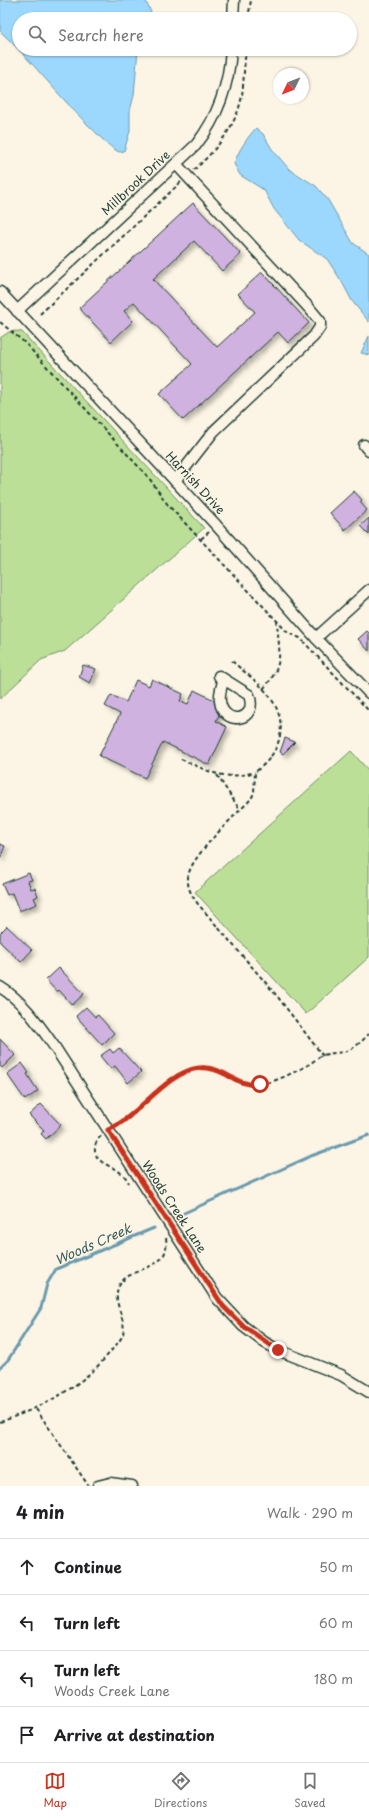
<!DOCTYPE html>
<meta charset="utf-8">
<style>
:root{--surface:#fff;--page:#f2f2f2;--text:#202124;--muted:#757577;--line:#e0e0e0;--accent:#c8321e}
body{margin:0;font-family:"Playpen Sans",sans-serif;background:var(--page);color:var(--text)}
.compass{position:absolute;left:273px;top:68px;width:36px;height:36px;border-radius:50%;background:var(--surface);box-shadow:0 1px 3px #0004;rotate:227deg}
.stop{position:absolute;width:12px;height:12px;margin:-9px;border:3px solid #c8321e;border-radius:50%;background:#fff}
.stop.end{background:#c8321e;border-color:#fff;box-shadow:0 1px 4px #0008}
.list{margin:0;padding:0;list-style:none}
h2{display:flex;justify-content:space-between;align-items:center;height:52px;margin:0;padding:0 16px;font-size:17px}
h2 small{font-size:13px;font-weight:400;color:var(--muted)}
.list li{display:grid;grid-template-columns:26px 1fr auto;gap:12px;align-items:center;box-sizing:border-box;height:56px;padding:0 16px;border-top:1px solid var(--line)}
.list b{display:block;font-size:15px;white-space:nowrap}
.list p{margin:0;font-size:13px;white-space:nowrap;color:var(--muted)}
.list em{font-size:13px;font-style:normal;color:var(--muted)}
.icon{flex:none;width:22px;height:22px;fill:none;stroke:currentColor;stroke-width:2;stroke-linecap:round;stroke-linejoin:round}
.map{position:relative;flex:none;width:369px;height:1486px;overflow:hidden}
.search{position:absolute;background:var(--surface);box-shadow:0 1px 3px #0004;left:12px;right:12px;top:12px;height:44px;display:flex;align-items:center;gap:10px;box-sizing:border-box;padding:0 14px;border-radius:22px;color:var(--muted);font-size:15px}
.sheet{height:276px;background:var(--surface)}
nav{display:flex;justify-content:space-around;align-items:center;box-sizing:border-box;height:56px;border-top:1px solid var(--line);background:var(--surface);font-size:11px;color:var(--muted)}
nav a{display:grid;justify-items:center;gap:2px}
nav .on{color:var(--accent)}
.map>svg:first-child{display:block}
.green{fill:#bcdf98;stroke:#6e8e66}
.water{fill:#9cd8fd;stroke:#6a9aad}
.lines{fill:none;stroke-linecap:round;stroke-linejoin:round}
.stream{stroke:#6a9aad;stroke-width:3}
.building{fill:#cfb2df;stroke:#1f3d34;filter:url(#shadow)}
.minor-casing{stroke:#1f3d34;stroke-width:13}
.path{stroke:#1f3d34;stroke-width:2;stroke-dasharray:4 3;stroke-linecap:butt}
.minor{stroke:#fcf5e5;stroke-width:10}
.route{stroke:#c8321e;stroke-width:5}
.labels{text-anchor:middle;stroke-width:3;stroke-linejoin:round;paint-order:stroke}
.street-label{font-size:12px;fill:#1f3d34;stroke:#fcf5e5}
.water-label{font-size:13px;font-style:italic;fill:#385c5c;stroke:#fcf5e5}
</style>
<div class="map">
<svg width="369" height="1486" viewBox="0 0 369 1486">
<defs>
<filter id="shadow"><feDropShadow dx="3.5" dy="3.5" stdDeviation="2" flood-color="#0004"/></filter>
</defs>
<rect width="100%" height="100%" fill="#fcf5e5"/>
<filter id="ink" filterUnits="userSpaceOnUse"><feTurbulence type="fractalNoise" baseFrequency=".025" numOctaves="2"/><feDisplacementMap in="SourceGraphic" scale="8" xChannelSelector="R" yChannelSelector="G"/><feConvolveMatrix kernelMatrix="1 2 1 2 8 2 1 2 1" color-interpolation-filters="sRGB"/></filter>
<g filter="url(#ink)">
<!-- green -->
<g class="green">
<path d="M16,331L22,332L204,528L65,651L41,660L0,699V338L9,332Z"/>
<path d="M351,751L369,771V957L306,1014L195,892Z"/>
</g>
<!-- water -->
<g class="water">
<path d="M0,0H145L151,12L148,19H19V49H138L134,95L130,111V131L124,151L119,152C107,146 97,133 87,124C57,94 31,60 0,31Z"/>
<path d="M256,128L263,134L272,149L289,169L316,186L328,200L353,243L369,254V322L352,301L342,282L327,259L299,240L274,209L264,190L240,175L234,164C238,151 247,138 256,128Z"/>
<path d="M369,336V355L361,353Z"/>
</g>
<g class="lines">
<!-- stream -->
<g class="stream">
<path d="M184,1213L311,1156L369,1135"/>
<path d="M0,1368L8,1360L41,1308L47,1284L56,1269L154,1228"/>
</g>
</g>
<!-- building -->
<g class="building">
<path d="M193,203L241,254L222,271L194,241L153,279L217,347L255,312L238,294L262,272L309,323L288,343L278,332L183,420L159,394L192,364L134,302L124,311L133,321L111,342L79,308Z"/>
<path d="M354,491L362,500L360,502L367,510L345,530L330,513Z"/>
<path d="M369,518V535L360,526Z"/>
<path d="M367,631L369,633V651L358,639Z"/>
<path d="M83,665L96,669L90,683L79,677Z"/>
<path d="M152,679L183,694L180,701L188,704L194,690L224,705L216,721L227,727L209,765L163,742L145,778L99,756L120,714L105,706L111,695L126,702L136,680L149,686Z"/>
<path d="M285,738L295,742L283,754L280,752Z"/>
<path d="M0,844L5,846L0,859Z"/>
<path d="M29,873L32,880L28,881L31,889L35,888L38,896L34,898L37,904L19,911L12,893L7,895L2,884Z"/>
<path d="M7,926L32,950L21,962L0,942V933Z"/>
<path d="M59,968L84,994L72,1005L59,990L57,992L46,980Z"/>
<path d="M86,1007L95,1017L98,1015L114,1033L102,1045L76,1016Z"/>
<path d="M0,1039L15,1055L2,1068L0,1066Z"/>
<path d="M119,1048L141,1072L128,1083L115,1066L111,1069L100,1056L110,1049L113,1053Z"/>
<path d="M22,1063L29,1073L27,1074L38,1091L25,1100L7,1074Z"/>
<path d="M41,1104L61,1125L46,1139L41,1134L44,1130L29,1115Z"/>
</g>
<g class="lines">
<defs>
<g id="minor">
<path d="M233,19L234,0"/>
<path d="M0,292L216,525L316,638L369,693"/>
<path d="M17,311L196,145C218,117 229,85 231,49"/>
<path d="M364,445L369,451"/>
<path d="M175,481L214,431L314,336L320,327V321L310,309L176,164"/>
<path d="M316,638L369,590"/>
<path d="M219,676L249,695C259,722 223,727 220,701C219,695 221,688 223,682Z"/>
<path d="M0,987C23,1001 39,1025 54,1046L217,1298L243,1326L264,1342L278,1350L341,1375L369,1392"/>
<path d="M98,1486L110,1483L132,1486"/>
</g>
</defs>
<!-- minor casing -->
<use href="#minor" class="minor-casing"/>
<!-- path -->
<g class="path">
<path d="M248,19L251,0"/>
<path d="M194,170C216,150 237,126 242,95C244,80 244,64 246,49"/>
<path d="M40,314L181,182"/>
<path d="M0,322L25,343L149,478L168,505L277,621L288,633L300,638L369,711"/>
<path d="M201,539L209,532"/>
<path d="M232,661C245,673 262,684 272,700C289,726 280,754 255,772L254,793L251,799C236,815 188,858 188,878C187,888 192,896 198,904L277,996L323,1056"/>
<path d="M263,689C285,665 279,652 277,622"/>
<path d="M181,759C210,772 223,781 255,772"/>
<path d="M217,775L240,810"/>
<path d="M116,1126C144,1110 163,1075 197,1068C218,1064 231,1083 251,1085C268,1086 293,1073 308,1065C313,1062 318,1057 323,1055C330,1053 338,1053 344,1052C354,1049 362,1041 369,1034"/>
<path d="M101,1136C97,1140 96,1142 95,1147C93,1163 111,1165 121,1173C124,1175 127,1179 129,1183"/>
<path d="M36,1409L88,1485"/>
<path d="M0,1422C42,1407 82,1388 111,1351C115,1346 121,1340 123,1334C127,1318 111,1302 119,1286C130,1264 171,1273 166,1238"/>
</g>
<!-- minor -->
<use href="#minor" class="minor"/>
</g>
</g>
<g class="lines" filter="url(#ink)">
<!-- route -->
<path class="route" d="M260,1084C237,1088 222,1065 199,1068C166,1072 139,1116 108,1130L223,1306L243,1326L278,1350"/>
</g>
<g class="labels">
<!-- street labels -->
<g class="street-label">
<text transform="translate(136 183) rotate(-43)" y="4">Millbrook Drive</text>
<text transform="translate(195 483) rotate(47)" y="4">Harnish Drive</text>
<text transform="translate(174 1207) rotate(57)" y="4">Woods Creek Lane</text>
</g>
<!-- water labels -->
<g class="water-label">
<text transform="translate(93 1244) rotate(-24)" y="5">Woods Creek</text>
</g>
</g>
</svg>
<svg class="compass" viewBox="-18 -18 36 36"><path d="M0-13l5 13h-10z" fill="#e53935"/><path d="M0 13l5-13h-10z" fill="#757577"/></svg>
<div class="stop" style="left:260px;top:1084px"></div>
<div class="stop end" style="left:278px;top:1350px"></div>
<div class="search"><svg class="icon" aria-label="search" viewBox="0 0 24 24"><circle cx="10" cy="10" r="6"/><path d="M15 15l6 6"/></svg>Search here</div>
</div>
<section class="sheet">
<h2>4 min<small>Walk · 290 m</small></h2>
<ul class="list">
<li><svg class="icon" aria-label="ahead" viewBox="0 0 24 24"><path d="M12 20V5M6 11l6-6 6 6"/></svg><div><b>Continue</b></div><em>50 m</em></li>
<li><svg class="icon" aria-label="left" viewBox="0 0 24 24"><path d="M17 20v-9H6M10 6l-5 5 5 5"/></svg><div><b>Turn left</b></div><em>60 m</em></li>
<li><svg class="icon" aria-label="left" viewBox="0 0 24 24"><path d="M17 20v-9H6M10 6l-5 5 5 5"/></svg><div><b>Turn left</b><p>Woods Creek Lane</p></div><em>180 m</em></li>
<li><svg class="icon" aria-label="arrive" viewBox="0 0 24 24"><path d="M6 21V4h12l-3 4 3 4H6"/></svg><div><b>Arrive at destination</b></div></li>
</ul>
</section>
<nav>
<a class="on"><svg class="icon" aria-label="map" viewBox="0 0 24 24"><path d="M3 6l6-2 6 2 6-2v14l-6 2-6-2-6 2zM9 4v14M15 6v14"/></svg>Map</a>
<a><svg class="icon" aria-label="directions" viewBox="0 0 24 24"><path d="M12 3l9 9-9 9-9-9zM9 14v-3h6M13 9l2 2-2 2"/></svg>Directions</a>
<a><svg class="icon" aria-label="saved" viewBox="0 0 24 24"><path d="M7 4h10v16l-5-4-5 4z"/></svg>Saved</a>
</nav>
